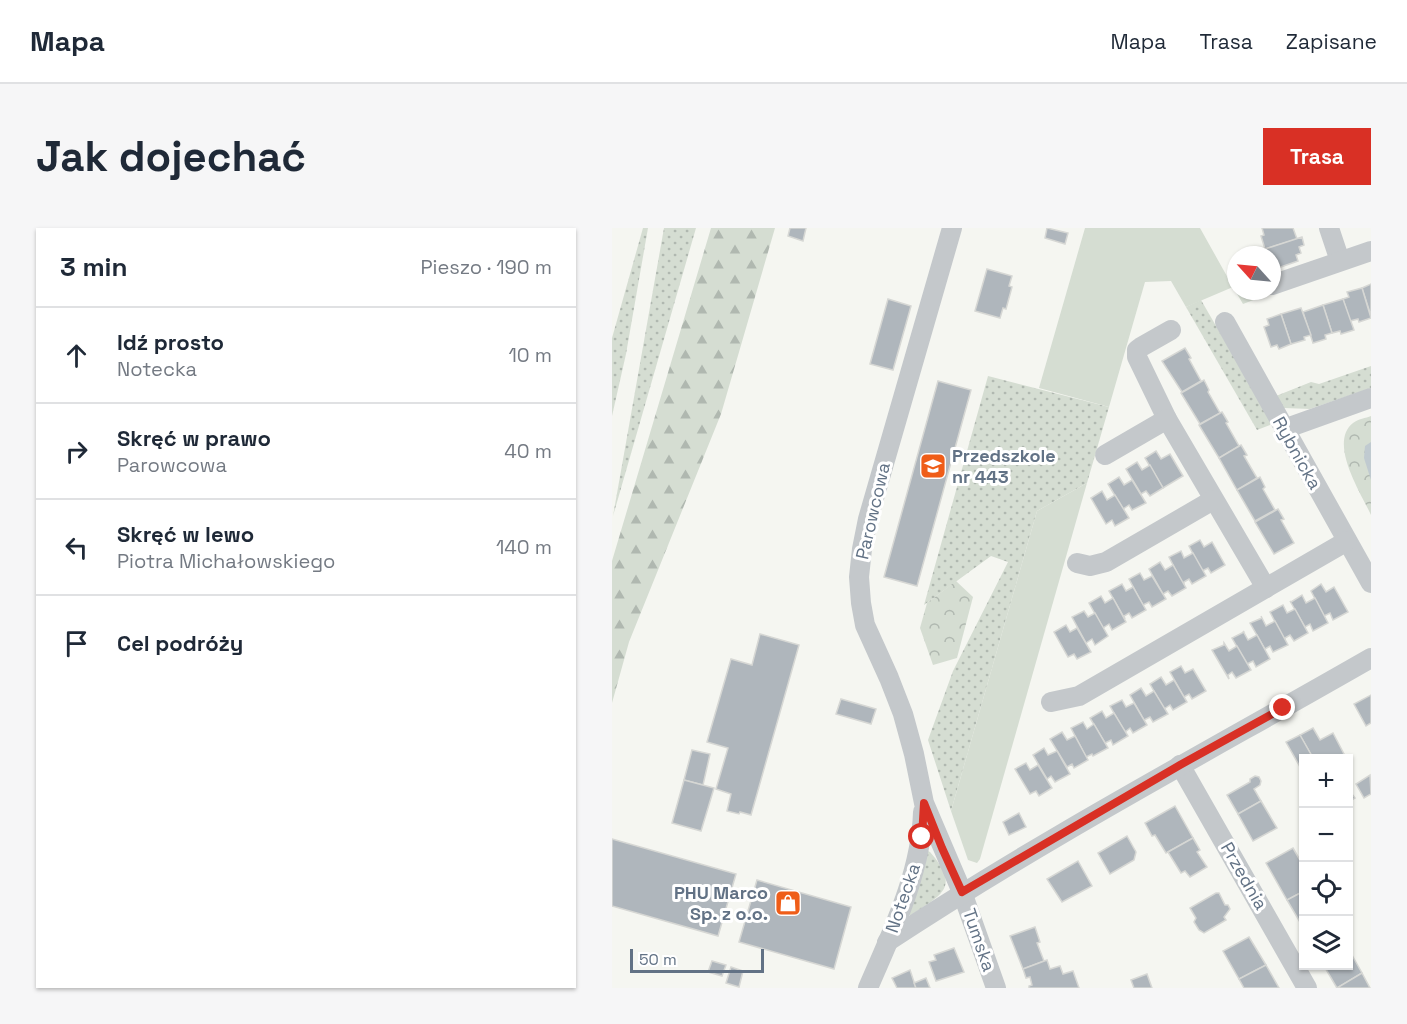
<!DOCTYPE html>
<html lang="pl">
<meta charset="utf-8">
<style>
:root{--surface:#fff;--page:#f6f6f7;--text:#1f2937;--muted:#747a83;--line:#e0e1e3;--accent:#d93025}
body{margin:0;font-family:"Space Grotesk",sans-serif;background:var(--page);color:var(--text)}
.controls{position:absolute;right:18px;bottom:18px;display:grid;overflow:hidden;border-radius:0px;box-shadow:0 2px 4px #0004}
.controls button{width:54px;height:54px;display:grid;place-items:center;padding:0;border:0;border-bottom:2px solid var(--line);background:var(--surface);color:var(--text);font:30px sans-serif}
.compass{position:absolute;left:615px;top:18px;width:54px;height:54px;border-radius:50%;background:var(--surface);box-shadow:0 2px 4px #0004;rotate:297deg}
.scale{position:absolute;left:18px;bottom:15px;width:134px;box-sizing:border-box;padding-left:6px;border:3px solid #627285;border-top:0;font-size:16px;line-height:21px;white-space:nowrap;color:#627285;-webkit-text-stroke:4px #fff;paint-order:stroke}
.stop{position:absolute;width:18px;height:18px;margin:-14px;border:4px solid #d93025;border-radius:50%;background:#fff}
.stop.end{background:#d93025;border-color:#fff;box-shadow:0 2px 6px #0008}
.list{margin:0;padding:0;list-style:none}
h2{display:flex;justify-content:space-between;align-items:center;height:78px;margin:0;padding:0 24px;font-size:26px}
h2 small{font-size:20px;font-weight:400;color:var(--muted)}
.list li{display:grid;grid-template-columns:39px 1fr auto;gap:18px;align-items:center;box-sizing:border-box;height:96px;padding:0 24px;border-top:2px solid var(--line)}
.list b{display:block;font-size:22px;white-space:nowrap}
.list p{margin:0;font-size:20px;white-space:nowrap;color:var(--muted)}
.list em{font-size:20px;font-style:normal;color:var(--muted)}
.icon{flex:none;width:33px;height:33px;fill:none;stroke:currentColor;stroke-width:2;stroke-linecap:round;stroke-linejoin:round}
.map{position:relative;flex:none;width:759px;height:760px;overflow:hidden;border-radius:0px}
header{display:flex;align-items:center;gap:36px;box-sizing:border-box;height:84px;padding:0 30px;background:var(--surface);border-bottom:2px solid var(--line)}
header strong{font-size:28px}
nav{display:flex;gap:33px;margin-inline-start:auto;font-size:21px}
.intro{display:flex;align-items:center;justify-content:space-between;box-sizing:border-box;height:144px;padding:0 36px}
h1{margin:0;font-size:42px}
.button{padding:15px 27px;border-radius:0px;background:var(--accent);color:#fff;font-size:21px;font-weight:700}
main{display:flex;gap:36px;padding:0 36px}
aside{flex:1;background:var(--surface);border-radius:0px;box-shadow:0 2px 4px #0004}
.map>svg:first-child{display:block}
.grass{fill:url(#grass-dots)}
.forest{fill:url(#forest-firs)}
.park{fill:url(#park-crowns)}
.garden{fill:#d5ddd2}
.water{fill:#c0cad0}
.building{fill:#afb6bc;stroke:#d6d7d4;stroke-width:1.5}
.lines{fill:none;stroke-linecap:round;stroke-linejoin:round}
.minor{stroke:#c4c8cb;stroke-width:20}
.route{stroke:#d93025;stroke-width:8}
.labels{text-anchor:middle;stroke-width:6;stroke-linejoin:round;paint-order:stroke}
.street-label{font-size:18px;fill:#627285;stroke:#fff}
.poi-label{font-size:18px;font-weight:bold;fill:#627285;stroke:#fff;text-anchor:start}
</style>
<header>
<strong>Mapa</strong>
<nav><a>Mapa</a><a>Trasa</a><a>Zapisane</a></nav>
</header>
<div class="intro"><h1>Jak dojechać</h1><a class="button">Trasa</a></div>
<main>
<aside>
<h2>3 min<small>Pieszo · 190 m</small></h2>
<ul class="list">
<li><svg class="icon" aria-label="ahead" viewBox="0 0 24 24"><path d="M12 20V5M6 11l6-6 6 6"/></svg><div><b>Idź prosto</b><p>Notecka</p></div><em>10 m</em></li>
<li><svg class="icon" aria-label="right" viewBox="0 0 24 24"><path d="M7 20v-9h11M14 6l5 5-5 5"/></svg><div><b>Skręć w prawo</b><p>Parowcowa</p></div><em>40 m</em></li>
<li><svg class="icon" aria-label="left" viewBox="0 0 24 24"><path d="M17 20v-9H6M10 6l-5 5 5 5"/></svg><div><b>Skręć w lewo</b><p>Piotra Michałowskiego</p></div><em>140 m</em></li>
<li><svg class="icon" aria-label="arrive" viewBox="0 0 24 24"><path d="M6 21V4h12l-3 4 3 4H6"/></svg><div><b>Cel podróży</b></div></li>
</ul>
</aside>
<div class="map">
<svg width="759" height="760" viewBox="0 0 759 760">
<defs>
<pattern id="grass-dots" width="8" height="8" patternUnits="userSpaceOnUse" patternTransform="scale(1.5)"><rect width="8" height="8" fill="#d5ddd2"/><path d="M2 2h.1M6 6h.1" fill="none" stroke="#b0b8b0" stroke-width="1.8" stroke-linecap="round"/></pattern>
<pattern id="forest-firs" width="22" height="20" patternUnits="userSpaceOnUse" patternTransform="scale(1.5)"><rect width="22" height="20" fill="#d5ddd2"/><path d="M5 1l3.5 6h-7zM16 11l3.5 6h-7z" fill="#b0b8b0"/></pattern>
<pattern id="park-crowns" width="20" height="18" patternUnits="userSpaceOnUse" patternTransform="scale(1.5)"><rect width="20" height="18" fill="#d5ddd2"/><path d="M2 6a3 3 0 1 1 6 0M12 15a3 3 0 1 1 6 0" fill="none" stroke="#b0b8b0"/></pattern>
</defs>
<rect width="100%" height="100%" fill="#f5f6f1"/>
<!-- grass -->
<g class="grass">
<path d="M31,0H36L14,126L0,188V110Z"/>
<path d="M52,0H84L1,288Z"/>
<path d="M624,58V63H642L644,71L631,76L621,59Z"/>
<path d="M589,72L659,193L658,197L645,202L574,79Z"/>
<path d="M759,138V160L698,181L672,180L664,168L699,154L707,156Z"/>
<path d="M376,148L497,179L475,255L425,283L339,583L316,512L341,443L396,334L379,328L312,377Z"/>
<path d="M316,623L318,624C349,659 330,667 299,687H296Z"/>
</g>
<!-- forest -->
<path class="forest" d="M99,0H163L109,186L17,414L0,475V333Z"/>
<!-- park -->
<g class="park">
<path d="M759,188V287C749,265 716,215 741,195C746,191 754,190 759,188Z"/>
<path d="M344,353L361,369L345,430L321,437L308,400L315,375Z"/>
</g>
<!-- garden -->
<g class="garden">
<path d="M473,0H588L621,59L574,79L559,53L533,54L497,179L427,160Z"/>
<path d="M475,255L368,631L365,635L356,632L339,583L425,283Z"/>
</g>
<!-- water -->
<path class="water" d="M759,214V252L752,230L753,218Z"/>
<!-- building -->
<g class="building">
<path d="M178,0H194L191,13L176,8Z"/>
<path d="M435,0L456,5L453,16L433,10Z"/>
<path d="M650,0H681L685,11L653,21L649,8L652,7Z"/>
<path d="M690,9L692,17L687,19L689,25L684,27L686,33L663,41L660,27H655L653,21Z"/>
<path d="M375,41L400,48L397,58L400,59L394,81L391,80L388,90L363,83Z"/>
<path d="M759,56V88L750,60Z"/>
<path d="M750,60L759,90L747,94L746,91L738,93L731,71L737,69L735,64Z"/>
<path d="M276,71L299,78L281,142L258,136Z"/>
<path d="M731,71L742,102L729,106L728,103L720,105L711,77Z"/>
<path d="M711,77L720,105L713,107L714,111L701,115L691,84Z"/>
<path d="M689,80L699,107L692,109L693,112L679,116L669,86Z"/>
<path d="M669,86L679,116L667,121L665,117L659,119L652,99L657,97L655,91Z"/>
<path d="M573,120L579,130L577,131L589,153L570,164L550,133Z"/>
<path d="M592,152L597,162L596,164L608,185L588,196L569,165Z"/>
<path d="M326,153L359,162L305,358L272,349Z"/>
<path d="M610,184L616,194L614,195L627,218L607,230L587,197Z"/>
<path d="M629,217L635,227L632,228L645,250L625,262L607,230Z"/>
<path d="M544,223L549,231L558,226L571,248L551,260L533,230Z"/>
<path d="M525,234L530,242L538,237L551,260L538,268L534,263L529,266L514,241Z"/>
<path d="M507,249L512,257L520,252L534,275L520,282L517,277L511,281L496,256Z"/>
<path d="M648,249L653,259L651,261L663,282L643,293L625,262Z"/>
<path d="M490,263L495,272L503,267L517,290L503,298L500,292L494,296L479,270Z"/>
<path d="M666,281L672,291L669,292L682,315L662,326L643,294Z"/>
<path d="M588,312L592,319L600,314L613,337L599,345L596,340L590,343L577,318Z"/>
<path d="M569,323L572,330L581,325L594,348L580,356L577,351L572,354V358L557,329Z"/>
<path d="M548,334L553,342L561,337L574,360L560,368L556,363L551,366L537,341Z"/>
<path d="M528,345L532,352L540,348L554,371L540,379L537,374L531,377L517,351Z"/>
<path d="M510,356L514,363L521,359L534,382L520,390L517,385L512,388L513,391L497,363Z"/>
<path d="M709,356L714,364L722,359L736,384L721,392L718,385L712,388L699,363Z"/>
<path d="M690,367L694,375L703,370L716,395L701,403L698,396L693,399L678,373L679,374Z"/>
<path d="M489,368L493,375L501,370L514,394L500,402L497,396L491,400L477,375Z"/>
<path d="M671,377L675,385L683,381L696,405L682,413L678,407L673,410V413L658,384Z"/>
<path d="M472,383L476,389L483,385L496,408L483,417L480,411L474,415L460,389Z"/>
<path d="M649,388L654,398L663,393L676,417L661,424L658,418L653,421L638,395L650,390Z"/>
<path d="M454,397L458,404L465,400L479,424L465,431L462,426L456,429L442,404Z"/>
<path d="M631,403L636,412L645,407L658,431L644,439L641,433L635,436L620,410L632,404Z"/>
<path d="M148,406L187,417L139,587L128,584L127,586L115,583L119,566L104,561L116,520L95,514L119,431L140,437Z"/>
<path d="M612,415L617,423L625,418L639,442L624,450L620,444L616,447L617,451L600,422L612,417Z"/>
<path d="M569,438L573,445L581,441L594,463L580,471L577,466L572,469L558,444Z"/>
<path d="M549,449L554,457L562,452L575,474L561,482L558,477L552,481L538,456Z"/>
<path d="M529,460L534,468L542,463L556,486L541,494L538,489L532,492L518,467Z"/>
<path d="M759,467V495L754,498L742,476Z"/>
<path d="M229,471L264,481L259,496L224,486Z"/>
<path d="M510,472L514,479L522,475L535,497L521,505L518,500L513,504L498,478Z"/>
<path d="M490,483L494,490L502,485L516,508L501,517L499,512L493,515L478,490Z"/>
<path d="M471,494L475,501L482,496L496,520L481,528L480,526L474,529L459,500Z"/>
<path d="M701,500L708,512L721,505L732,526L725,530H701L688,507Z"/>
<path d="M450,504L455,512L463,508L476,532L462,540L460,536L455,539L438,511Z"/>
<path d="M688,507L701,530H692V546L674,514Z"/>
<path d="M432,520L436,527L445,523L458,546L443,554L439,548L435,551L421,527Z"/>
<path d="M80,522L98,526L91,557L72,552Z"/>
<path d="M414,535L418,542L426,537L440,560L427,568L424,563L418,566L403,541Z"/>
<path d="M758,547L759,566L752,570L744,556Z"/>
<path d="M643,548L647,549L649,553L648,557L642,561L649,573L626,586L615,567L638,554V551Z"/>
<path d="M72,552L102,560L89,603L60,595Z"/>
<path d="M736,561L743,570L736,574Z"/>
<path d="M649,573L665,600L641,613L626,586Z"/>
<path d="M563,578L581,610L554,625L543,607L540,608L533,595Z"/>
<path d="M407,585L414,599L397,607L391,594Z"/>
<path d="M515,608L524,624L522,632L498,646L486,625Z"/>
<path d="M581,610L588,622L585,624L595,639L578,649L573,643L569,645L556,624Z"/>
<path d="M0,611L124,646L106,708L0,678Z"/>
<path d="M681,620L692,639V663L675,672L654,635Z"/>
<path d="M466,633L480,658L450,674L435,651Z"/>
<path d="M145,652L239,679L222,741L127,714Z"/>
<path d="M692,663V701L675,672Z"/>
<path d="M604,665H607L613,677H616L618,681L612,689L614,692L592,705L587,702L582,694L584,690L578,680Z"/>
<path d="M423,699L428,714L425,715L432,733L411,741L398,708Z"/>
<path d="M637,709L654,737L627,751L611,723Z"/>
<path d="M342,720L352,744L324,753L317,734L324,732L322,727Z"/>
<path d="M736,720L750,745L725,760L712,738H736Z"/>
<path d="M435,732L438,741L448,738L451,746L461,743L467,760H417V758L420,757L418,749L414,750L411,741Z"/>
<path d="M100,733L114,737L110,748L96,744Z"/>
<path d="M654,737L667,760H632L627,751Z"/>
<path d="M119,739L131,743L127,759L114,755Z"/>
<path d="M298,742L304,760H285L280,750Z"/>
<path d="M750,745L758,760H725Z"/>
<path d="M535,746L540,760H522L519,752Z"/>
<path d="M314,750L318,760H304L302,755Z"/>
</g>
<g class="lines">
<!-- minor -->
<g class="minor">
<path d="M340,0L256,291L250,321L247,349L249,375L253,397L277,450L291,486L302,526L312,575L350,664L384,760"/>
<path d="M717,0L728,33"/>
<path d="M660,57L759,23"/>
<path d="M613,94L759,355"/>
<path d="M559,102L529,119L525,122V129L555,191L654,360"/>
<path d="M672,201L759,170"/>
<path d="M493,227L555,191"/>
<path d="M465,335L478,338L494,334L601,272"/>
<path d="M439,474L467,468L735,313"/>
<path d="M568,537L695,760"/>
<path d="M275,714C431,611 597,523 759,430"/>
<path d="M256,760C280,704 309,646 311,584"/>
</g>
</g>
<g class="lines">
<!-- route -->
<path class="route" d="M310,609L312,575L330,620L350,664L568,537L671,480"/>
</g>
<!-- icons -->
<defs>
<symbol id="school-square" viewBox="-11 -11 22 22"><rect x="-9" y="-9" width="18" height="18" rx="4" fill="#ef5d18" stroke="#fff"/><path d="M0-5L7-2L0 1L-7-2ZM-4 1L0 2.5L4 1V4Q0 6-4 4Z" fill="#fff"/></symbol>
<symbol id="shop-square" viewBox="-11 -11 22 22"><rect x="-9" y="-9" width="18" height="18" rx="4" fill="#ef5d18" stroke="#fff"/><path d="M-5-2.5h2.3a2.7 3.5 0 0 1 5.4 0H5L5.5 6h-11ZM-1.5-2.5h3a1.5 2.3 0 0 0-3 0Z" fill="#fff"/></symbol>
</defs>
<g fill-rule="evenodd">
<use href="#school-square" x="306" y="223" width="30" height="30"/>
<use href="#shop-square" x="161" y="660" width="30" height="30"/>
</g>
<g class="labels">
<!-- street labels -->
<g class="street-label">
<text transform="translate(685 225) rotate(61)" y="6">Rybnicka</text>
<text transform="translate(261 283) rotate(-77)" y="6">Parowcowa</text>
<text transform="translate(632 648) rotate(60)" y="6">Przednia</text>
<text transform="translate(291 670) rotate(-71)" y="6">Notecka</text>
<text transform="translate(367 712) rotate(71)" y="6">Tumska</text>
</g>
<!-- poi labels -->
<g class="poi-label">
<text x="340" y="234">Przedszkole<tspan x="340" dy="21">nr 443</tspan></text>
<text x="156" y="671" text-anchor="end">PHU Marco<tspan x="156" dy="21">Sp. z o.o.</tspan></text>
</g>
</g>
</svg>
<div class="controls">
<button>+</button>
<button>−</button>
<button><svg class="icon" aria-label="locate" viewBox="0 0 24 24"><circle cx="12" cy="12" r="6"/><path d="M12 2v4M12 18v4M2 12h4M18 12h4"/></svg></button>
<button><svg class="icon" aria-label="layers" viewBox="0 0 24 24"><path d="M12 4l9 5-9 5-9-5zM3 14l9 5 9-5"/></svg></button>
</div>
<svg class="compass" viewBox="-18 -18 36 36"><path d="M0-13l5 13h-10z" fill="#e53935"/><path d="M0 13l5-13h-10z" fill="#747a83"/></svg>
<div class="scale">50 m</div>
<div class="stop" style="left:310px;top:609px"></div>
<div class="stop end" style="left:671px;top:480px"></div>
</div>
</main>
